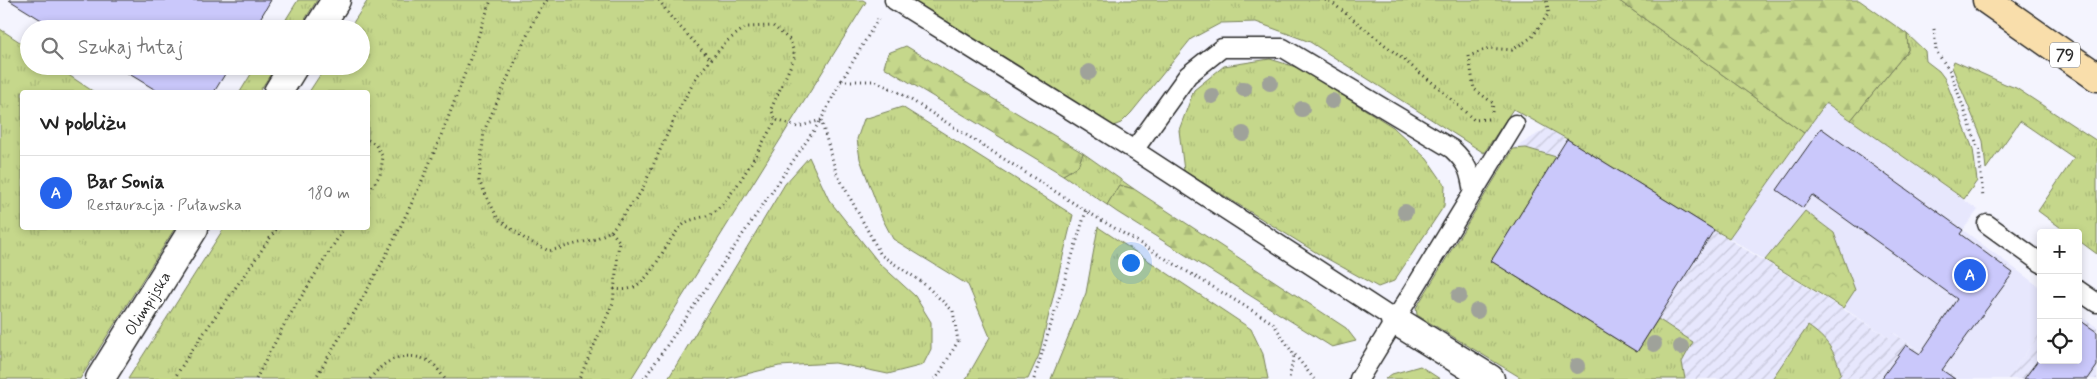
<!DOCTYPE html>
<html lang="pl">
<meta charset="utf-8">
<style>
:root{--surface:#fff;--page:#f6f6f6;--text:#222;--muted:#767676;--line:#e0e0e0;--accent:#2563eb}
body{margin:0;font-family:Mynerve,sans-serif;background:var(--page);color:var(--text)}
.controls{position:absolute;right:15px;bottom:15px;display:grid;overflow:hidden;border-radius:5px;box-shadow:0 2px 8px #0003}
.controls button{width:45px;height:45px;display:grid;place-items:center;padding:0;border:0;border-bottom:1px solid var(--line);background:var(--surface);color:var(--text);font:25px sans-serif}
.you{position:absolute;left:1130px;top:262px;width:18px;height:18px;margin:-12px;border:4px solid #fff;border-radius:50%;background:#1a73e8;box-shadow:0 0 0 8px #1a73e833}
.badge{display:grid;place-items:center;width:32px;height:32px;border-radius:50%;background:var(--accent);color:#fff;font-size:16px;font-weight:700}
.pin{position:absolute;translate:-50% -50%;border:2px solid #fff;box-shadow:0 1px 5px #0006}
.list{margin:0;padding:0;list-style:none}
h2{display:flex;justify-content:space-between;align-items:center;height:65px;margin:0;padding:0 20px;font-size:21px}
h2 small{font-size:16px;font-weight:400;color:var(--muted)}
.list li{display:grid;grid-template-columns:32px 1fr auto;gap:15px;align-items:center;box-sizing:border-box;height:75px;padding:0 20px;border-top:1px solid var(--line)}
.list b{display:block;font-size:19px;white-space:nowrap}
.list p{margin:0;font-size:16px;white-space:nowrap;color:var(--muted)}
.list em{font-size:16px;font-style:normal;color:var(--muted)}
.icon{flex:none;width:28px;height:28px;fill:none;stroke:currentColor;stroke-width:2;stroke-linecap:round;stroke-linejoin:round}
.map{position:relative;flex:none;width:2097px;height:379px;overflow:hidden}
.search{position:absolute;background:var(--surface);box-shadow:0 2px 8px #0003;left:20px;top:20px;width:350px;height:55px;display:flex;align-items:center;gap:12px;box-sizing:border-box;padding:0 18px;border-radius:28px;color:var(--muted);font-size:19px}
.panel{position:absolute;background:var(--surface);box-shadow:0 2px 8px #0003;left:20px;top:90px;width:350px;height:140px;border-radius:5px}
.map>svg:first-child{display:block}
.built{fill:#e7e7fd}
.industrial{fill:url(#industrial-furrows)}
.grass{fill:url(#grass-tufts);stroke:#78815b}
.forest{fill:url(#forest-firs);stroke:#78815b}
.park{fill:url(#park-crowns);stroke:#78815b}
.building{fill:#cac8fb;stroke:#2b2b2b}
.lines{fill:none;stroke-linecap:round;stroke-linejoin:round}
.lane-casing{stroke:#2b2b2b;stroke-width:21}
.street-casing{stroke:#2b2b2b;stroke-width:31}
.primary-casing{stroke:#2b2b2b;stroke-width:31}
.path{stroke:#2b2b2b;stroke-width:3;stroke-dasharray:1 4;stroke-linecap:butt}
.lane{stroke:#fff;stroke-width:18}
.street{stroke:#fff;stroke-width:28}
.primary{stroke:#f9deab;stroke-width:28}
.tree{fill:#9fa29a}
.labels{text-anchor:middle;stroke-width:4;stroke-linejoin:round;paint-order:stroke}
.shield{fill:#fff;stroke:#6b6b6b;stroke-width:1}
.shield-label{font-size:15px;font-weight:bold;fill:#2b2b2b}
.street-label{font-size:16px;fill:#2b2b2b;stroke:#fff}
</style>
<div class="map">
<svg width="2097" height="379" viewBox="0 0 2097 379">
<defs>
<pattern id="industrial-furrows" width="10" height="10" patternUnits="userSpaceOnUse" patternTransform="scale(1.25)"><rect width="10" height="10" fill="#e7e7fd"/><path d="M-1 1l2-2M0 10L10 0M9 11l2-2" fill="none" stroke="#c6c6d9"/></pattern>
<pattern id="grass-tufts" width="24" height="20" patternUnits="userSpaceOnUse" patternTransform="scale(1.25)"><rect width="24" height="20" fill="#c5d78b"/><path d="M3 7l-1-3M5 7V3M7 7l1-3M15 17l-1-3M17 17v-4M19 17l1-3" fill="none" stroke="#a9b978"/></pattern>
<pattern id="forest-firs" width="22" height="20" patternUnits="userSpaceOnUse" patternTransform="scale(1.25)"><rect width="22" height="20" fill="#c5d78b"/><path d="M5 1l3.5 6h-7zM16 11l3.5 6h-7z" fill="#a9b978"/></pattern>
<pattern id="park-crowns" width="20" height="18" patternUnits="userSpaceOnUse" patternTransform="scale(1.25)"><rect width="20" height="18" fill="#c5d78b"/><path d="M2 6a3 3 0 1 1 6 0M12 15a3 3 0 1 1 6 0" fill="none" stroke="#a9b978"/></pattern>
</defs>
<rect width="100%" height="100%" fill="#f4f4fe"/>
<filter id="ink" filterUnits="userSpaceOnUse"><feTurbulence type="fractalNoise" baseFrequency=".02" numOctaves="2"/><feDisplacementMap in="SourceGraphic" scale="10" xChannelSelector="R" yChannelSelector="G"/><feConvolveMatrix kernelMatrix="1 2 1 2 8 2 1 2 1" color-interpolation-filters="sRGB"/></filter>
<g filter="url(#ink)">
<!-- built -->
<path class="built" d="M1826,103L1978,210L1963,230L2041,288V332L2007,379H1959L1894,333L1890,338L1843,308L1855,290L1834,233L1805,211L1765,260L1729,238Z"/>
<!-- industrial -->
<g class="industrial">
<path d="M1547,128L1890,338L1893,333L1959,379H1836L1840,373L1808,326L1772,379H1685L1682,362L1659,319L1637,352L1491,261L1526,148L1513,149Z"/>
<path d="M2078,315L2097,327V379H2007L2041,332V360H2078Z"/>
</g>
<!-- grass -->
<g class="grass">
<path d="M298,0H317L299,29H280Z"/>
<path d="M368,0H863L866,2L631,379H128L224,228H368V92H309L326,66H361V29H349Z"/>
<path d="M912,0H1618L1804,133L1729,238L1714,230L1567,139L1513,109L1484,153L1310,42L1256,22L1221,23L1191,39L1131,113L1121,123L1113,126Z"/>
<path d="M0,29L29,48V66H55L94,92H22V228H175L80,379H0Z"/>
<path d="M1907,34L1925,51L1926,61L1939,71L1945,79L1973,149L1977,181L1964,199L1851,120L1908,50Z"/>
<path d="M1270,59L1299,68L1393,127L1427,159L1445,185L1444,206L1394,281L1378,287L1317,253L1184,171L1179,130L1194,90L1224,66Z"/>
<path d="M1954,61L2005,84L2016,88L2097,141V254L2078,240V233H2068L2038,211L2074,158L2020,121L1986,169L1983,141L1952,67Z"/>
<path d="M256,66H276L259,92H240Z"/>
<path d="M902,107L1073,215L1039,355L1028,379H966L990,337L968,285L893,239L882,218L860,159L857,139L864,119Z"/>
<path d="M1526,148L1556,157L1491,261L1637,352L1658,319L1693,342L1682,362L1685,379H1523L1417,315L1416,308L1513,149Z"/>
<path d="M1083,153L1134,189L1119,185L1107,205L1063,175L1078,166Z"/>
<path d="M809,157L829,200L879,263L915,296L931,322V349L923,365L888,374L835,363L779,366L726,379H668L785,184Z"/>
<path d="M1098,227L1251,329L1263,354L1268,379H1051L1086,293Z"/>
<path d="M1808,326C1828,340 1834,350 1841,373L1836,379H1772Z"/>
<path d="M1420,366L1440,379H1385L1392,374Z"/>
</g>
<!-- forest -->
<g class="forest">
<path d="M1618,0H1859L1907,34L1908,50L1851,120L1826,103L1804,133Z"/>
<path d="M906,46L1083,153L1078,166L1063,175L884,67L888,53Z"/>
<path d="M1119,185L1134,189L1346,328L1356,341L1332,347L1117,212L1107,205Z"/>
</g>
<!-- park -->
<path class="park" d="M1805,211L1834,233L1855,290L1843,308L1765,260Z"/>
<!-- building -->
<g class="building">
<path d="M9,0H271L254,29H56Z"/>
<path d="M116,66H230L214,92H159Z"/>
<path d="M1821,128L1963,230L1960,234L2013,273L1942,370L1955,379H1881L1906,345L1920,354L1957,299L1812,195L1803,208L1777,190Z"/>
<path d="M1567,139L1714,230L1637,352L1491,261Z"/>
<path d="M2078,319L2097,332V366L2088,379H2024L2041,356V360H2078Z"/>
</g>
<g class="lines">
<defs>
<g id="lane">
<path d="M894,0L1134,150L1395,320"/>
<path d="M1134,150L1188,75L1222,48H1283L1452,149C1468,164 1470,172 1473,193"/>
<path d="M1987,224L2041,263"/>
<path d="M2078,290L2097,303"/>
<path d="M1359,379L1515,124"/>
</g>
<g id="street">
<path d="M318,29L336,0"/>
<path d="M278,92L294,66"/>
<path d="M1395,320L1490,379"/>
<path d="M100,379L194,228"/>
</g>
<path id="primary" d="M1987,0L2097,77"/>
</defs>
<!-- lane casing -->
<use href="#lane" class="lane-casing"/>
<!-- street casing -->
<use href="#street" class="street-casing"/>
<!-- primary casing -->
<use href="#primary" class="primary-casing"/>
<!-- path -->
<g class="path">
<path d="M547,0L537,14L517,57L484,131L479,181L498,219L525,239L549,251L595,239L611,231L619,241L613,303L579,379"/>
<path d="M659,0L670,16L711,60"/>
<path d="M1325,0L1330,1L1439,88L1474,120L1488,119"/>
<path d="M1934,29L1936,51L1950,71L1979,150L1983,199"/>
<path d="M842,80L878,19"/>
<path d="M1492,112L1493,103L1474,89L1469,56L1489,48L1512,50L1532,37L1549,13L1546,0"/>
<path d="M368,140L375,144L383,157L380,175L368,193"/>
<path d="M611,231L641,192L675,117L697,76L726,42L746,27L773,26L790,40L795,56L771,109L776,120L798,127L821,120"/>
<path d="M614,289C621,290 630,290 636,286C656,273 665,241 683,225C691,217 705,219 714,212C740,189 758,149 776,120"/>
<path d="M1295,355L1314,379"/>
<path d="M174,379L190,353L277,228"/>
<path d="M256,379L285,323L344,228"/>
<path d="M315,379C346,327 378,274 404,219C439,148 465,74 491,0"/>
<path d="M370,379C385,359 404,350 429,361C435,364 441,374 445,379"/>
<path d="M644,379L821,120"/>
<path d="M934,379L937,378L958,341L953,311L922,282L881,255L836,172L821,120L841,81H875L900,93L1086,211L1273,323L1294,355L1289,379"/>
<path d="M1034,379L1086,211"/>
</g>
<!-- lane -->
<use href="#lane" class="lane"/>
<!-- street -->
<use href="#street" class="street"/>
<!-- primary -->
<use href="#primary" class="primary"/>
</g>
<!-- trees -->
<g class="tree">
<circle cx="1089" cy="72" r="8"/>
<circle cx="1270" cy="83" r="8"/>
<circle cx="1244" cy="89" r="8"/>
<circle cx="1212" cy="96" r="8"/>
<circle cx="1332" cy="101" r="8"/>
<circle cx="1302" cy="109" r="8"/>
<circle cx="1243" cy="134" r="8"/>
<circle cx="1405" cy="212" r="8"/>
<circle cx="1459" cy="296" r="8"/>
<circle cx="1477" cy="311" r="8"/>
<circle cx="1654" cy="344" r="8"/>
<circle cx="1681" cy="347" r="8"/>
<circle cx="1577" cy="366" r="8"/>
</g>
</g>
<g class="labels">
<!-- shield labels -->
<rect class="shield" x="2050" y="42.5" width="30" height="25" rx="4"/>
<g class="shield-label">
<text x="2065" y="60">79</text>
</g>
<!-- street labels -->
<g class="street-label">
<text transform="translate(147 303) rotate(-58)" y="6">Olimpijska</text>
</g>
</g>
</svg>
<div class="controls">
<button>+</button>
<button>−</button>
<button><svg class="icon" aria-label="locate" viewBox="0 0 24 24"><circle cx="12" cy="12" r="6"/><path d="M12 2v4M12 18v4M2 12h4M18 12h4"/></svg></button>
</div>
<div class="you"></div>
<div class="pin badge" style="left:1970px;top:275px">A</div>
<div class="search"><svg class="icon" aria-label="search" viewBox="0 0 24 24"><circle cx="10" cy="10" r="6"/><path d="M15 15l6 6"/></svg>Szukaj tutaj</div>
<section class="panel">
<h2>W pobliżu<small></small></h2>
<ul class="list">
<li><span class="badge">A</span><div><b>Bar Sonia</b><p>Restauracja · Puławska</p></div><em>180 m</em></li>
</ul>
</section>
</div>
